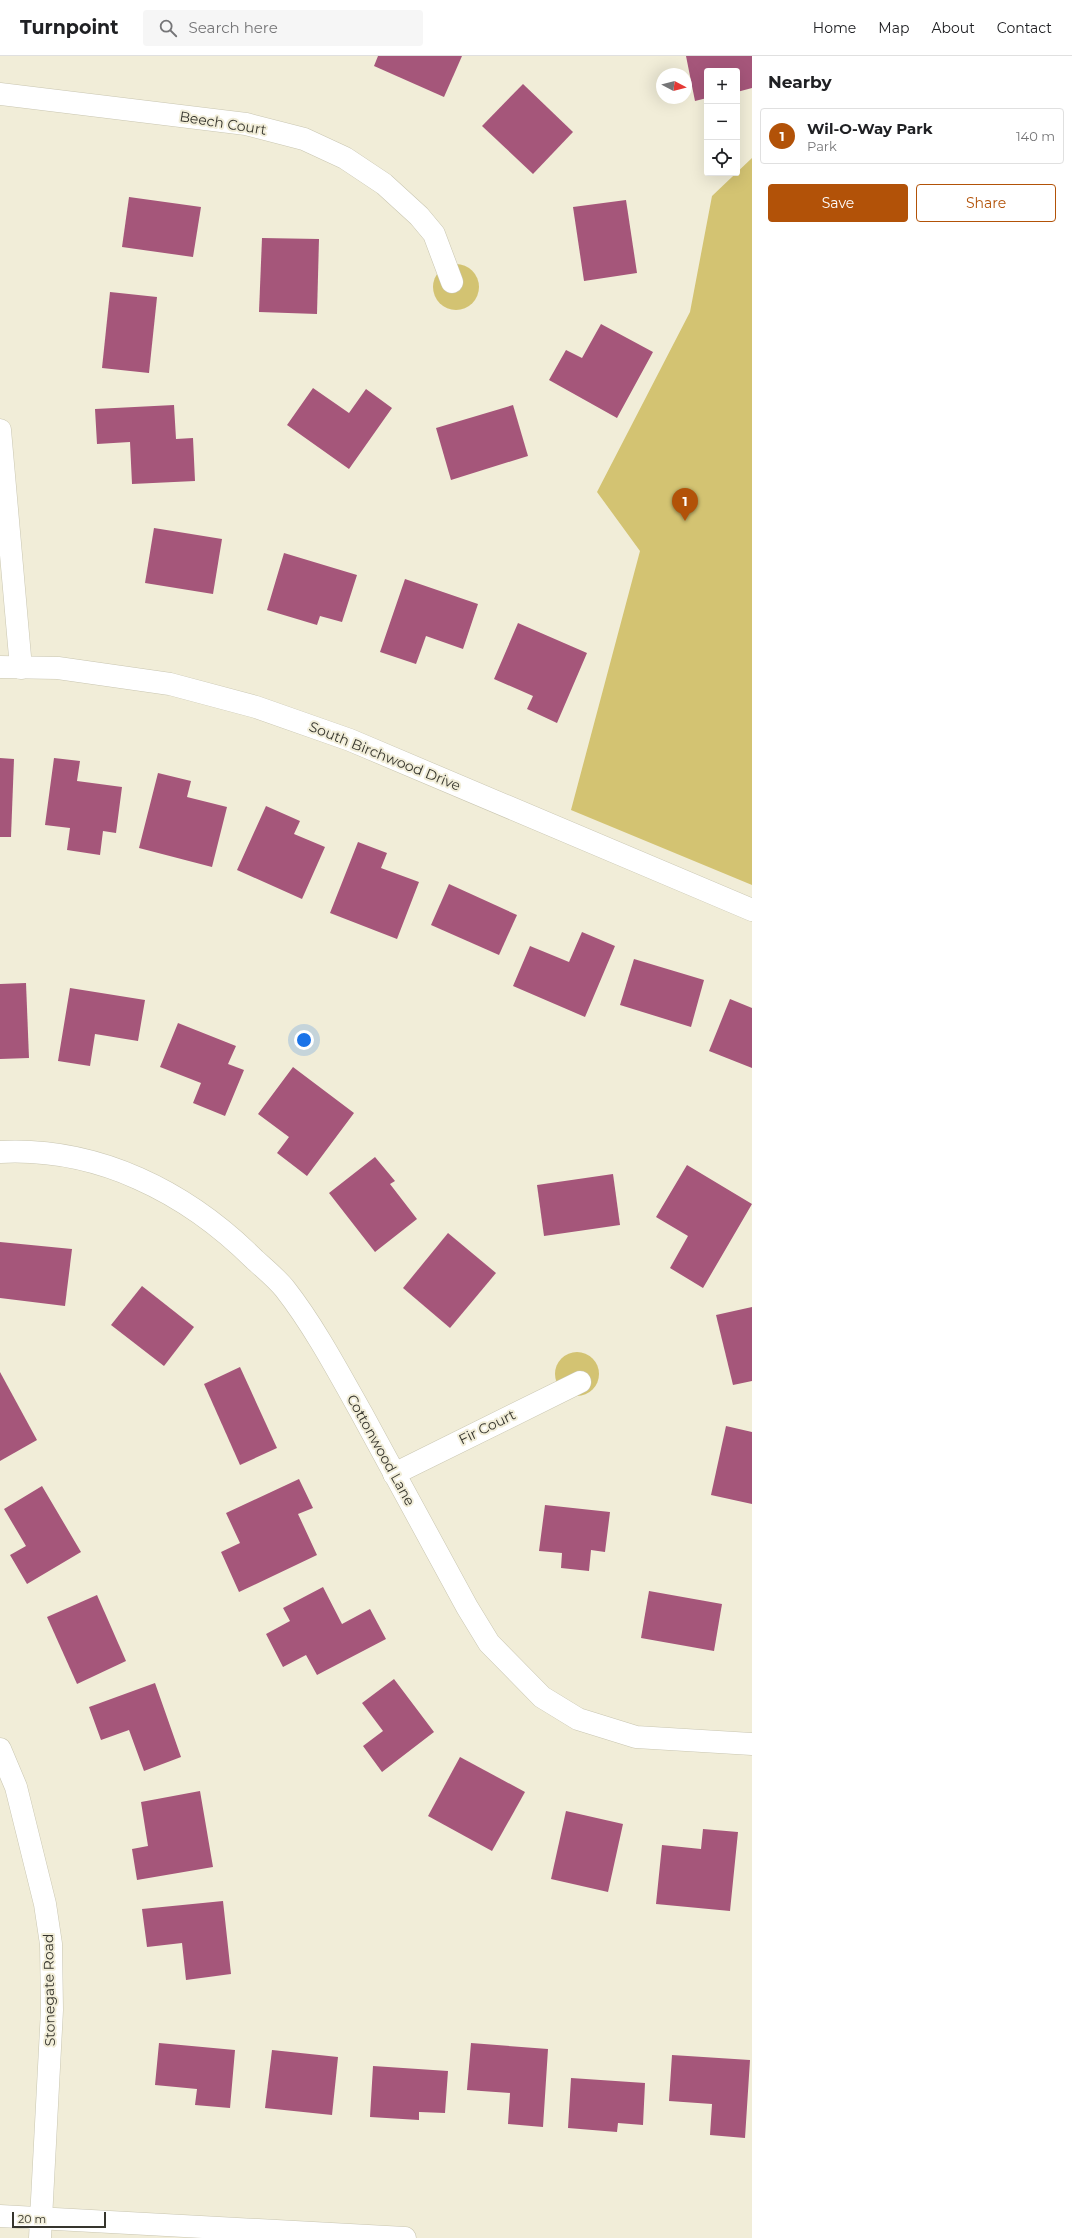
<!DOCTYPE html>
<meta charset="utf-8">
<style>
:root{--surface:#fff;--page:#f6f6f6;--text:#202124;--muted:#757577;--line:#e0e0e0;--accent:#b25208}
body{margin:0;font-family:Montserrat,sans-serif;background:var(--page);color:var(--text)}
.controls{position:absolute;right:12px;top:12px;display:grid;overflow:hidden;border-radius:4px;box-shadow:0 4px 16px #0002}
.controls button{width:36px;height:36px;display:grid;place-items:center;padding:0;border:0;border-bottom:1px solid var(--line);background:var(--surface);color:var(--text);font:20px sans-serif}
.compass{position:absolute;left:656px;top:12px;width:36px;height:36px;border-radius:50%;background:var(--surface);box-shadow:0 4px 16px #0002;rotate:97deg}
.scale{position:absolute;left:12px;bottom:10px;width:94px;box-sizing:border-box;padding-left:4px;border:2px solid #36352d;border-top:0;font-size:11px;line-height:14px;white-space:nowrap;color:#36352d;-webkit-text-stroke:3px #f1edd8;paint-order:stroke}
.you{position:absolute;left:304px;top:984px;width:14px;height:14px;margin:-10px;border:3px solid #fff;border-radius:50%;background:#1a73e8;box-shadow:0 0 0 6px #1a73e833}
.badge{display:grid;place-items:center;width:26px;height:26px;border-radius:50%;background:var(--accent);color:#fff;font-size:13px;font-weight:700}
.pin{position:absolute;translate:-50% -33px;filter:drop-shadow(0 1px 2px #0008)}
.pin::after{content:'';position:absolute;top:21px;width:14px;height:12px;background:inherit;clip-path:polygon(0 0,100% 0,50% 100%)}
.list{margin:0;padding:0;list-style:none}
h2{display:flex;justify-content:space-between;align-items:center;height:52px;margin:0;padding:0 16px;font-size:17px}
h2 small{font-size:13px;font-weight:400;color:var(--muted)}
.list li{display:grid;grid-template-columns:26px 1fr auto;gap:12px;align-items:center;box-sizing:border-box;height:56px;margin:0 8px 8px;padding:0 8px;border:1px solid var(--line);border-radius:4px}
.list b{display:block;font-size:15px;white-space:nowrap}
.list p{margin:0;font-size:13px;white-space:nowrap;color:var(--muted)}
.list em{font-size:13px;font-style:normal;color:var(--muted)}
.actions{display:flex;gap:8px;padding:12px 16px}
.actions a{flex:1;padding:9px 0;border:1px solid var(--accent);border-radius:4px;text-align:center;font-size:14px;color:var(--accent)}
.actions .main{background:var(--accent);color:#fff}
.icon{flex:none;width:22px;height:22px;fill:none;stroke:currentColor;stroke-width:2;stroke-linecap:round;stroke-linejoin:round}
.map{position:relative;flex:none;width:752px;height:2182px;overflow:hidden}
header{display:flex;align-items:center;gap:24px;box-sizing:border-box;height:56px;padding:0 20px;background:var(--surface);border-bottom:1px solid var(--line)}
header strong{font-size:19px}
nav{display:flex;gap:22px;margin-inline-start:auto;font-size:14px}
.search{width:280px;height:36px;background:var(--page);display:flex;align-items:center;gap:10px;box-sizing:border-box;padding:0 14px;border-radius:4px;color:var(--muted);font-size:15px}
main{display:flex}
aside{flex:1;background:var(--surface)}
.map>svg:first-child{display:block}
.green{fill:#d3c372}
.building{fill:#a5567a}
.lines{fill:none;stroke-linecap:round;stroke-linejoin:round}
.minor-casing{stroke:#c9c6b1;stroke-width:23}
.minor{stroke:#fff;stroke-width:22}
.labels{text-anchor:middle;stroke-width:4;stroke-linejoin:round;paint-order:stroke}
.street-label{font-size:14px;fill:#36352d;stroke:#f1edd8}
</style>
<header>
<strong>Turnpoint</strong>
<div class="search"><svg class="icon" aria-label="search" viewBox="0 0 24 24"><circle cx="10" cy="10" r="6"/><path d="M15 15l6 6"/></svg>Search here</div>
<nav><a>Home</a><a>Map</a><a>About</a><a>Contact</a></nav>
</header>
<main>
<div class="map">
<svg width="752" height="2182" viewBox="0 0 752 2182">
<rect width="100%" height="100%" fill="#f1edd8"/>
<!-- green -->
<g class="green">
<path d="M752,102V829L571,754L640,495L597,436L690,256L712,140Z"/>
<circle cx="456" cy="231" r="23"/>
<circle cx="577" cy="1318" r="22"/>
</g>
<!-- building -->
<g class="building">
<path d="M378,0H462L444,41L374,10Z"/>
<path d="M686,0H752V32L737,36V15H707V42L695,45Z"/>
<path d="M523,28L573,76L533,118L482,70Z"/>
<path d="M129,141L201,151L193,201L122,191Z"/>
<path d="M626,144L637,217L584,225L573,151Z"/>
<path d="M262,182L319,183L317,258L259,256Z"/>
<path d="M110,236L157,241L149,317L102,312Z"/>
<path d="M601,268L653,296L617,362L549,324L566,294L582,302Z"/>
<path d="M313,332L349,357L366,333L392,352L349,413L287,369Z"/>
<path d="M174,349L176,383L193,382L195,425L132,428L130,386L97,388L95,353Z"/>
<path d="M513,349L528,400L451,424L436,372Z"/>
<path d="M154,472L222,483L213,538L145,527Z"/>
<path d="M284,497L357,519L342,566L320,560L317,569L267,554Z"/>
<path d="M405,523L478,548L463,593L426,580L416,608L380,596Z"/>
<path d="M518,567L587,597L557,667L527,653L533,640L494,623Z"/>
<path d="M0,702L14,703L11,781H0Z"/>
<path d="M54,702L80,705L77,725L122,731L116,777L103,775L100,799L67,794L70,772L45,769Z"/>
<path d="M158,717L191,725L187,741L227,751L212,811L139,792Z"/>
<path d="M266,750L300,765L294,778L325,791L302,843L237,814Z"/>
<path d="M358,786L387,797L381,812L419,826L397,883L330,857Z"/>
<path d="M449,828L517,859L499,899L431,869Z"/>
<path d="M582,876L615,890L585,961L513,930L530,890L569,906Z"/>
<path d="M634,903L704,924L691,971L620,949Z"/>
<path d="M26,927L29,1002L0,1003V928Z"/>
<path d="M70,932L145,944L138,985L95,978L90,1010L58,1005Z"/>
<path d="M730,943L752,952V1012L709,995Z"/>
<path d="M178,967L236,990L228,1008L244,1014L225,1060L193,1047L201,1027L160,1011Z"/>
<path d="M293,1011L354,1057L307,1120L277,1097L289,1081L258,1058Z"/>
<path d="M375,1101L395,1125L390,1128L417,1163L375,1196L329,1137Z"/>
<path d="M687,1109L752,1148L703,1232L670,1212L688,1180L656,1161Z"/>
<path d="M613,1118L620,1169L544,1180L537,1129Z"/>
<path d="M448,1177L496,1217L450,1272L403,1232Z"/>
<path d="M0,1186L72,1193L65,1250L0,1242Z"/>
<path d="M142,1230L194,1271L164,1310L111,1269Z"/>
<path d="M752,1251V1325L733,1329L716,1259Z"/>
<path d="M240,1311L277,1392L240,1409L204,1328Z"/>
<path d="M0,1316L37,1384L0,1405Z"/>
<path d="M726,1370L752,1376V1448L711,1439Z"/>
<path d="M299,1423L313,1452L298,1458L317,1499L239,1536L221,1496L240,1487L226,1457Z"/>
<path d="M42,1430L81,1496L27,1528L10,1499L26,1490L4,1453Z"/>
<path d="M545,1449L610,1456L605,1496L591,1494L589,1515L561,1512L562,1497L539,1495Z"/>
<path d="M323,1531L342,1568L370,1553L386,1583L317,1619L306,1599L283,1611L266,1578L290,1565L283,1552Z"/>
<path d="M649,1535L722,1548L714,1595L641,1582Z"/>
<path d="M97,1539L126,1605L77,1628L47,1561Z"/>
<path d="M394,1623L434,1676L382,1716L363,1690L383,1675L362,1647Z"/>
<path d="M155,1627L181,1701L144,1715L129,1674L101,1684L89,1651Z"/>
<path d="M460,1701L525,1736L492,1795L428,1760Z"/>
<path d="M200,1735L213,1811L137,1824L132,1793L148,1790L141,1746Z"/>
<path d="M566,1755L623,1768L608,1836L551,1823Z"/>
<path d="M703,1773L738,1776L730,1855L656,1848L662,1789L701,1793Z"/>
<path d="M223,1845L231,1918L186,1924L182,1887L147,1891L142,1853Z"/>
<path d="M159,1987L235,1994L230,2052L195,2049L197,2033L155,2029Z"/>
<path d="M471,1987L548,1993L543,2071L508,2068L510,2037L467,2034Z"/>
<path d="M272,1994L338,2001L332,2059L265,2052Z"/>
<path d="M672,1999L750,2004L745,2082L710,2079L712,2048L669,2045Z"/>
<path d="M373,2010L448,2015L445,2057L419,2056V2064L370,2061Z"/>
<path d="M571,2022L645,2027L643,2069L618,2067L617,2076L568,2072Z"/>
</g>
<g class="lines">
<defs>
<g id="minor">
<path d="M0,38L246,68L304,83L345,102L384,128L419,160L434,178L452,226"/>
<path d="M0,374L21,612"/>
<path d="M0,611L58,612L170,628L256,651L350,684L752,854"/>
<path d="M0,1096C98,1091 187,1136 255,1204C265,1213 277,1223 285,1233C314,1270 339,1317 362,1358C397,1422 432,1487 467,1551L489,1587L542,1641L578,1663L636,1681L752,1688"/>
<path d="M394,1418L580,1326"/>
<path d="M0,1693L16,1731L45,1848L51,1888L52,1954L40,2182"/>
<path d="M0,2160L405,2182"/>
</g>
</defs>
<!-- minor casing -->
<use href="#minor" class="minor-casing"/>
<!-- minor -->
<use href="#minor" class="minor"/>
</g>
<g class="labels">
<!-- street labels -->
<g class="street-label">
<text transform="translate(223 67) rotate(9)" y="5">Beech Court</text>
<text transform="translate(385 700) rotate(22)" y="5">South Birchwood Drive</text>
<text transform="translate(487 1371) rotate(-26)" y="5">Fir Court</text>
<text transform="translate(381 1394) rotate(61)" y="5">Cottonwood Lane</text>
<text transform="translate(49 1934) rotate(-91)" y="5">Stonegate Road</text>
</g>
</g>
</svg>
<div class="controls">
<button>+</button>
<button>−</button>
<button><svg class="icon" aria-label="locate" viewBox="0 0 24 24"><circle cx="12" cy="12" r="6"/><path d="M12 2v4M12 18v4M2 12h4M18 12h4"/></svg></button>
</div>
<svg class="compass" viewBox="-18 -18 36 36"><path d="M0-13l5 13h-10z" fill="#e53935"/><path d="M0 13l5-13h-10z" fill="#757577"/></svg>
<div class="scale">20 m</div>
<div class="you"></div>
<div class="pin badge" style="left:685px;top:465px">1</div>
</div>
<aside>
<h2>Nearby<small></small></h2>
<ul class="list">
<li><span class="badge">1</span><div><b>Wil-O-Way Park</b><p>Park</p></div><em>140 m</em></li>
</ul>
<div class="actions"><a class="main">Save</a><a>Share</a></div>
</aside>
</main>
